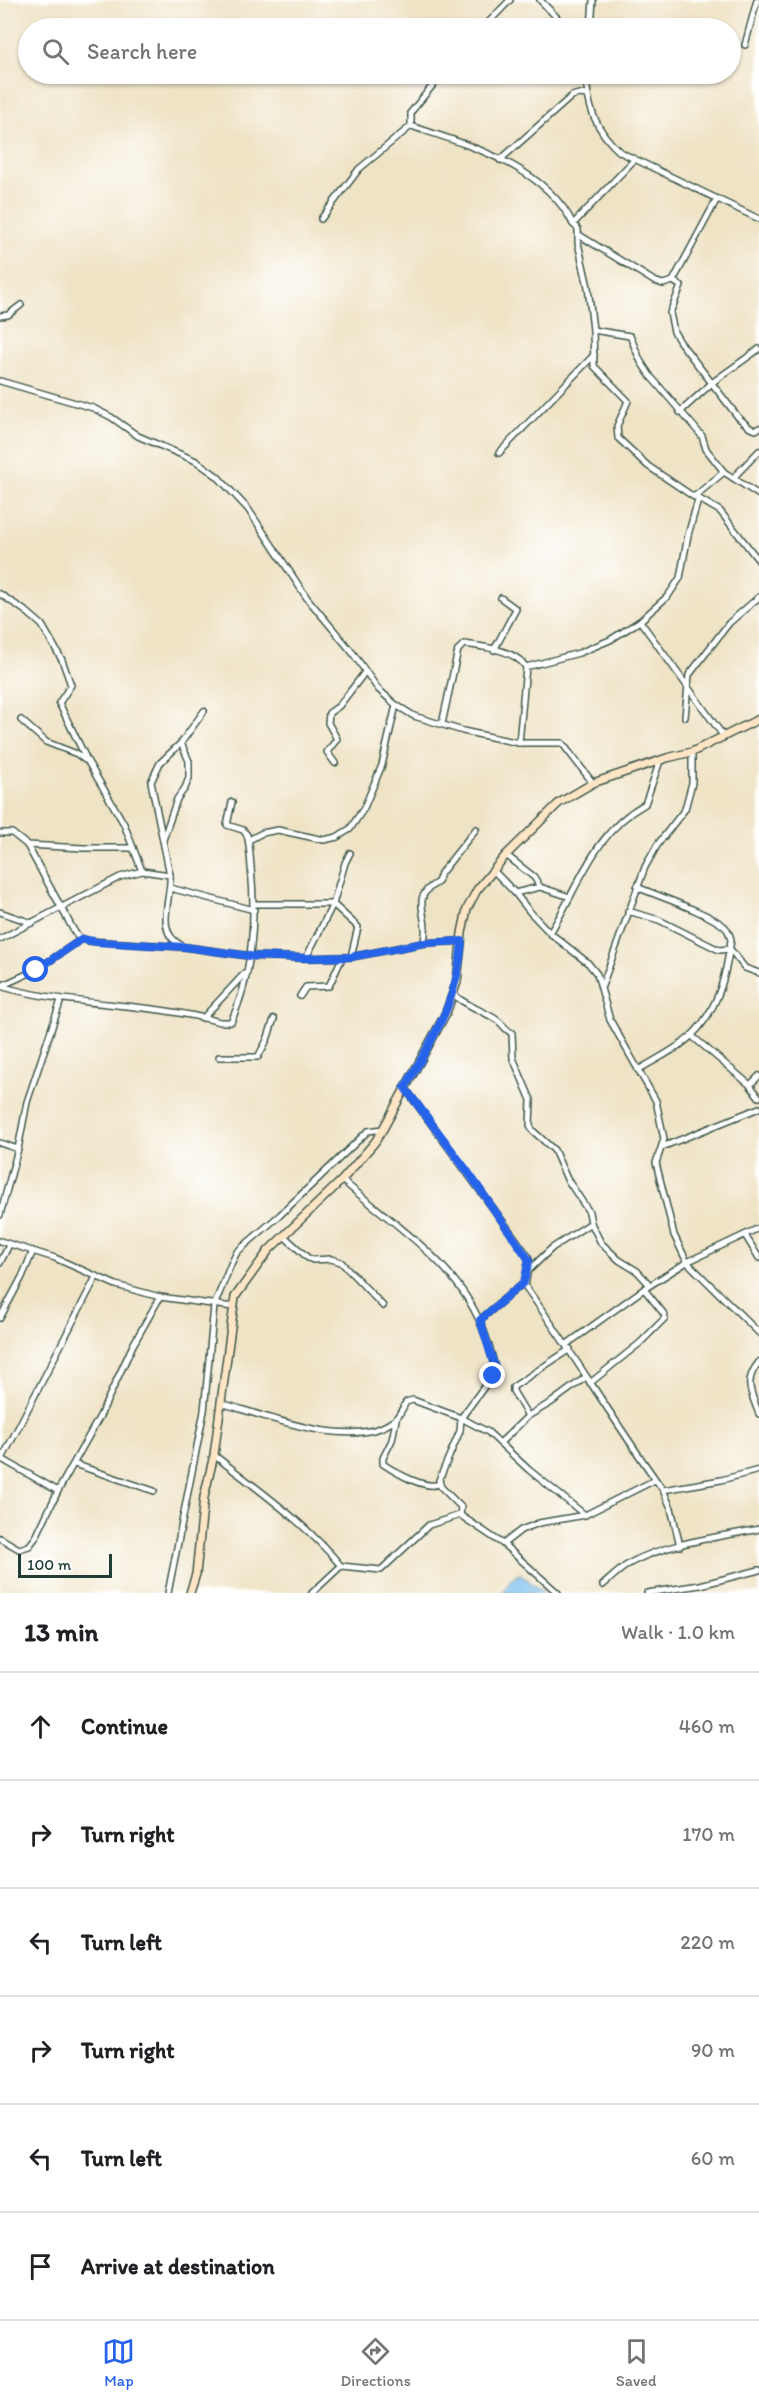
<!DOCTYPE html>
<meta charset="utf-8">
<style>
:root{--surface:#fff;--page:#f6f6f6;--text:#202124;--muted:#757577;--line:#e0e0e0;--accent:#2563eb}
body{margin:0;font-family:Itim,sans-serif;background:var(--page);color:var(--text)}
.scale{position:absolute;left:18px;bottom:15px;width:94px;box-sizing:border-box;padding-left:6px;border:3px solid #1f3d34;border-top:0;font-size:16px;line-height:21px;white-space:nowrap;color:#1f3d34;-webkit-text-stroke:4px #fff;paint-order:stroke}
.stop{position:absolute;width:18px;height:18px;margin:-14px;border:4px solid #2563eb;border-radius:50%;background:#fff}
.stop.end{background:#2563eb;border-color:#fff;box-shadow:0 2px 6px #0008}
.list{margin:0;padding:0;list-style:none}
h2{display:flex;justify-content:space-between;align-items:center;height:78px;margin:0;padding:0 24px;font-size:26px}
h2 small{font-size:20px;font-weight:400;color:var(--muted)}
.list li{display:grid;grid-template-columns:39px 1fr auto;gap:18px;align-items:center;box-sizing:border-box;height:108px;padding:0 24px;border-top:2px solid var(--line)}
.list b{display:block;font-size:22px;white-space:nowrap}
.list em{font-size:20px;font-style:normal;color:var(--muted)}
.icon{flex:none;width:33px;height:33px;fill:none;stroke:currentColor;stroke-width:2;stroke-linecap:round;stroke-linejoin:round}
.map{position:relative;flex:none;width:759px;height:1593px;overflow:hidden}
.search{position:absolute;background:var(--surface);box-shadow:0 2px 4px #0004;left:18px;right:18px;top:18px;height:66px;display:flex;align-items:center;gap:15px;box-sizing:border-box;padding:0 21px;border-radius:33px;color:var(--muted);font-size:22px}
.sheet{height:726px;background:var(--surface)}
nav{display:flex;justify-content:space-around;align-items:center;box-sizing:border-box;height:84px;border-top:2px solid var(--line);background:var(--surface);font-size:16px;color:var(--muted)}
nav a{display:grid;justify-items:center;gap:3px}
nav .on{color:var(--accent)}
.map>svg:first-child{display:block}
.water{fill:#75bded;stroke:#4a7d90;stroke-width:1.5}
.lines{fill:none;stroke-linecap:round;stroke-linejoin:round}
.street-casing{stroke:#3e564a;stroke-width:8}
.secondary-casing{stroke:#3e564a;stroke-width:10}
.street{stroke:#fff;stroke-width:5}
.secondary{stroke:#fde5c5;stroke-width:7}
.route{stroke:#2563eb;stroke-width:8}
</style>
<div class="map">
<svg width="759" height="1593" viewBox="0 0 759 1593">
<rect width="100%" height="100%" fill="#fff"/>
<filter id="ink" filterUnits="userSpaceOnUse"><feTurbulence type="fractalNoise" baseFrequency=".0167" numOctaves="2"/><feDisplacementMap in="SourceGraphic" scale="12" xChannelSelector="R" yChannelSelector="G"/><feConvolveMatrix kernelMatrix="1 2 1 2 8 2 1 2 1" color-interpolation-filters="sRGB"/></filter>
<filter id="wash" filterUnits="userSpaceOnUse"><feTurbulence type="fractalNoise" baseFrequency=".008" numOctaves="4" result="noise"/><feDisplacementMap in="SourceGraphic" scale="24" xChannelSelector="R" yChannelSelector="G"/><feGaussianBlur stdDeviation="1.35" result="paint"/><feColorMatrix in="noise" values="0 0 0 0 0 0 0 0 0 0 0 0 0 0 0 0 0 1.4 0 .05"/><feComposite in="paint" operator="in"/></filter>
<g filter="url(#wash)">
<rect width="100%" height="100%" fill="#efe3c5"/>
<!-- water -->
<path class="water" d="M520,1574L544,1593H503L512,1578Z"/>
</g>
<g filter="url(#ink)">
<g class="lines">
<defs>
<g id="street">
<path d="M540,0L567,28"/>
<path d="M483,28L510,0"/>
<path d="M591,28L593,0"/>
<path d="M745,45L757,0"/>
<path d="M586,74C587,106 595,130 620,152L759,219"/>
<path d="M411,126C468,145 545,166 573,224"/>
<path d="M500,160L572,96L579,94L587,95"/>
<path d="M634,160L573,224L578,229V243L588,287L593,330L594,366L628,401L617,426L618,438L648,466L694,497L724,472"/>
<path d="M321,219L359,169L411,126V112L442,74"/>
<path d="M579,235L654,281L663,284L673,281L717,199"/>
<path d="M673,281L681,286L670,313L674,332L680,342L738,417L750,428L756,430L759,428"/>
<path d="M0,316L8,315L21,305"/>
<path d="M593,330L630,336L641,362L651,377L702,436L706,449L724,472L759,495"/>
<path d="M0,381L93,408L111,417L138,436L196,461L217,476L248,509L307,598L352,652L378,689L396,705L414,716L463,731L519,743H562L593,783"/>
<path d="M680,412L713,382L759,349"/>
<path d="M499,453L594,355"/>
<path d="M733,478L759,451"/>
<path d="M696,497L720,511L759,561"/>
<path d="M0,594L27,612L42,625L62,660L71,685L59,703L88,762L124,824L142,871L170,875C172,898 154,932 181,945"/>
<path d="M640,621L724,737"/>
<path d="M494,650L516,609L501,598"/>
<path d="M526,667L579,653L610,640L640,621L668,596L680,578L688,535L698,500"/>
<path d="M685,717L689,675L729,623L759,597"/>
<path d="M21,720L46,742L77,754L85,760"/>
<path d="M442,724L458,650L464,644C484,647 514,649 526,667L519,743"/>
<path d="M335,763L327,752L337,739L328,723L329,713L339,706L365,672"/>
<path d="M0,833H12L27,845L74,931L78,937L88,941L185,947L250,956L306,958L351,957L424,943L462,941"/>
<path d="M163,840L177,799L185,788L189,778V761L181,743"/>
<path d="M249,840L262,833L278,830L324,840L337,837L350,829L364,808L382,765L396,705"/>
<path d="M27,845L83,848H133"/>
<path d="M506,855L534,877L540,887L570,897"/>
<path d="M493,870L515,893L530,912L550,933L588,963L597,974L610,1020L656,1101L664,1139L656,1163L674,1235L687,1262L759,1333"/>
<path d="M170,875L151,782L160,763L181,743L204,711"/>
<path d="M637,887C658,896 709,913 725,927C729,931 730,935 731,940C726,974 719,1008 693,1034C680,1048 654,1060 638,1070"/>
<path d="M170,888L254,910"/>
<path d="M515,893L540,887"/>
<path d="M254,904H333L358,927L351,957"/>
<path d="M628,911L659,920L719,950L730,949L745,968L759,973"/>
<path d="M0,912L32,923"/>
<path d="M550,933C579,886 594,832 645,804L660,761"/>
<path d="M0,939L120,877L142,871"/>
<path d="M424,943C424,938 426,933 425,928C424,907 413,896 438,882L441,873L476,829"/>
<path d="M306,958L333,904L345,863L350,853"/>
<path d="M0,986C72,1007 148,1002 220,1022H231C253,974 256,919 251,867C250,857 250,845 247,835L243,830L227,825L232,802"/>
<path d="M1,986L36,970L82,939"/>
<path d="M602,986L645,867L658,844L685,809L692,783V752"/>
<path d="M453,994C466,1006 482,1010 497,1020C503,1024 505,1030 512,1033L513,1058L531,1100L530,1125L532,1130L554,1150L567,1179L589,1212L591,1223L601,1243L619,1260L637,1271L650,1285"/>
<path d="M300,996L306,987L329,986L342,958"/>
<path d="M203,1018L244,974"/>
<path d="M692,1036L750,1085L759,1097"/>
<path d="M219,1057H258L267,1040L274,1019"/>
<path d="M750,1085L759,1076"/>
<path d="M405,1088L528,1256L529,1262L525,1286C573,1353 615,1423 663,1490L671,1508L680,1546"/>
<path d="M0,1143L18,1149"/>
<path d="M662,1147L759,1108"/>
<path d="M0,1215L18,1149L27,1102L61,1000"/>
<path d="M745,1235L759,1258"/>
<path d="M284,1236L308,1258L313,1260L331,1259L341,1262L383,1306"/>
<path d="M0,1241L55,1258L116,1285L160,1297L233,1307"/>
<path d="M0,1263L9,1245"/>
<path d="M528,1271L552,1248L591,1223"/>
<path d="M0,1318L22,1277L33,1251"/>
<path d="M480,1320L524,1282"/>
<path d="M567,1344L644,1289L687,1262L759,1228"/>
<path d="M759,1362C743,1382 751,1392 759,1414"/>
<path d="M590,1383L640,1343L665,1318L664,1314L644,1289"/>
<path d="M221,1403C266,1416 353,1451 393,1421C399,1417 403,1408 406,1402L413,1400L461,1418L488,1432L529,1470L585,1515"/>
<path d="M528,1416L513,1391V1387L570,1349"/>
<path d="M396,1420L392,1440L383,1458V1464C395,1472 425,1490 439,1484"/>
<path d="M500,1443L528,1416L552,1402L586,1377"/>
<path d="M214,1455C258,1490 305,1522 341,1566"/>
<path d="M0,1458L58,1491"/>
<path d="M2,1459L96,1277"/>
<path d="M74,1464L154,1491"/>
<path d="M663,1490L721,1480L759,1470"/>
<path d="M460,1515L503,1544L558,1593"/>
<path d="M0,1538L19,1549L29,1546L36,1537L58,1491L100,1416L133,1345L160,1297"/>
<path d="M503,1544L521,1530L539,1523L585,1515L655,1480"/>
<path d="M603,1585C612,1577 621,1568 632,1562C668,1543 719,1537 759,1529"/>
<path d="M168,1593L204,1411L214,1306L231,1264L237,1252L280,1215L368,1131L383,1129"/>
<path d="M312,1593L341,1566L381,1570L429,1525L460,1515L461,1507L441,1487L439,1480L460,1431L461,1418L495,1372C494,1361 490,1348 486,1337C461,1264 397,1228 342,1180"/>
<path d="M647,1593L700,1585L759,1570"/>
</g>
<path id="secondary" d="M190,1593L196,1574L204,1497L214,1455L235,1297L269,1250L342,1180L375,1142L383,1129L446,1013L457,982L462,933L467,909L477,890L506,855L559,803L593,783L667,758L692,752L759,719"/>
</defs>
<!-- street casing -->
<use href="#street" class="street-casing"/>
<!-- secondary casing -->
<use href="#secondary" class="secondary-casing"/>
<!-- street -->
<use href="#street" class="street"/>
<!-- secondary -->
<use href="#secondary" class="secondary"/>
</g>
</g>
<g class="lines" filter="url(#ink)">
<!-- route -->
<path class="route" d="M36,970L82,939L97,942L185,947L250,956L306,958L351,957L424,943L462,941C457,1004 434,1035 405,1088L468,1172L529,1260L524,1282L480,1320L495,1368L493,1376"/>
</g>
</svg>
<div class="scale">100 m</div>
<div class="stop" style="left:36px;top:970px"></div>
<div class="stop end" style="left:493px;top:1376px"></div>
<div class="search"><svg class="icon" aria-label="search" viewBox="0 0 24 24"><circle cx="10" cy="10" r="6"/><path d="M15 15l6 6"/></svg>Search here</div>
</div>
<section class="sheet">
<h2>13 min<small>Walk · 1.0 km</small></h2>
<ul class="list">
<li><svg class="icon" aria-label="ahead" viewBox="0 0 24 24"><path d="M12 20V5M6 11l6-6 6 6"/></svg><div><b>Continue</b></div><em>460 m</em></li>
<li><svg class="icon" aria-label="right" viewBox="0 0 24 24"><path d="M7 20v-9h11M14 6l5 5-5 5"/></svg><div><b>Turn right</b></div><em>170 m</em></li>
<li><svg class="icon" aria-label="left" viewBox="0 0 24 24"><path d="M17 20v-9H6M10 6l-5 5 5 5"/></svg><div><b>Turn left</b></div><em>220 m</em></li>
<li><svg class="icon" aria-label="right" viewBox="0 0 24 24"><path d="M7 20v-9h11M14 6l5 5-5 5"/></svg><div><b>Turn right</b></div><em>90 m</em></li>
<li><svg class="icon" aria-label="left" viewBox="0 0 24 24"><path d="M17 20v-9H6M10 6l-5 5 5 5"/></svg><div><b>Turn left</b></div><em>60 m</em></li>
<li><svg class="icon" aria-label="arrive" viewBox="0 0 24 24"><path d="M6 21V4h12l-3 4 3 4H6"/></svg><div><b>Arrive at destination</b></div></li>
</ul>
</section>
<nav>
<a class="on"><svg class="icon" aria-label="map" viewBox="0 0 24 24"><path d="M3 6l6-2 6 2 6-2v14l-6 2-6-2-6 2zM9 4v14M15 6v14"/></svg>Map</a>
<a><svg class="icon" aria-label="directions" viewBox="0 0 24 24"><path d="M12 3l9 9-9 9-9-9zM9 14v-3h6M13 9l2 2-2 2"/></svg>Directions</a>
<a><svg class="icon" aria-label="saved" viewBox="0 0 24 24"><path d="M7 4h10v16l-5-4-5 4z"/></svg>Saved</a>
</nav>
